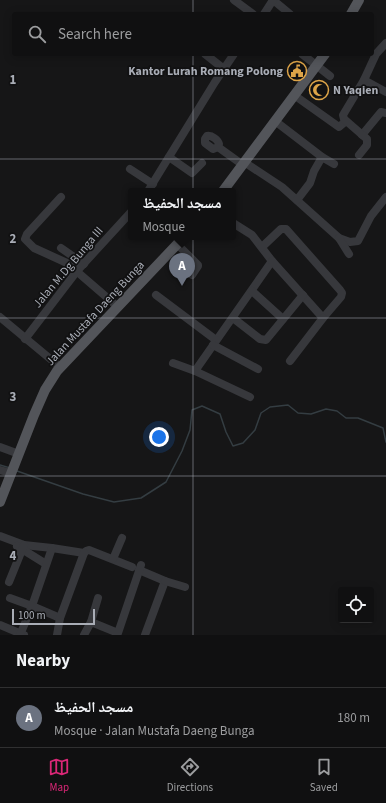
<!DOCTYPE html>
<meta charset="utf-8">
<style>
:root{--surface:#101011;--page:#19191a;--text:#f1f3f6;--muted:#9c9d9f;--line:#303031;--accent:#db2777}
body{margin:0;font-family:"Source Sans 3","Noto Naskh Arabic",sans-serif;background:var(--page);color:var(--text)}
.controls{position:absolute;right:12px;bottom:12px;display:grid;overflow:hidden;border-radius:4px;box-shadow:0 2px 10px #0003}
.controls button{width:36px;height:36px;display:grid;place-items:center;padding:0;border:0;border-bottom:1px solid var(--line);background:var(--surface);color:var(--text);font:20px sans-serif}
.scale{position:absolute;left:12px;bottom:10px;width:83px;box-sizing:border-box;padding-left:4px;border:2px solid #a9adb6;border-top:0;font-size:11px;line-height:14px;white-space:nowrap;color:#a9adb6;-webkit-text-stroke:3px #111112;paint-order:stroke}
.you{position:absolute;left:159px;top:437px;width:14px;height:14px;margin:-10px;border:3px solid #fff;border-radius:50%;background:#1a73e8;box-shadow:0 0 0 6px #1a73e833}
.badge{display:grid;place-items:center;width:26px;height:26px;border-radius:50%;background:var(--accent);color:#fff;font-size:13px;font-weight:700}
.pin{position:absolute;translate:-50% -33px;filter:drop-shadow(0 1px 2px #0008)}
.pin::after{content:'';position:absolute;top:21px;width:14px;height:12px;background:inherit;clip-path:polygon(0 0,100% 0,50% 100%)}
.popup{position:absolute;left:128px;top:188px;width:108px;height:52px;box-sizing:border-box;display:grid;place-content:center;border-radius:4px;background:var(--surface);filter:drop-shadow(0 1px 3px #0005);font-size:13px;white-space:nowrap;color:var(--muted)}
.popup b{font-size:15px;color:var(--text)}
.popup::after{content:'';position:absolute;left:50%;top:100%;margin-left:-8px;border:8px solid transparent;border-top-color:var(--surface)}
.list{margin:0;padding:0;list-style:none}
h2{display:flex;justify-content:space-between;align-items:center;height:52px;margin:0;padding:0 16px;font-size:17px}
h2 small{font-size:13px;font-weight:400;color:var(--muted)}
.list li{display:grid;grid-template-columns:26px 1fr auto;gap:12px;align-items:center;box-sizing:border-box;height:60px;padding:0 16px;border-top:1px solid var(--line)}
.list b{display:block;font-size:15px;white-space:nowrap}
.list p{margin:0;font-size:13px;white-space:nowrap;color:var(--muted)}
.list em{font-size:13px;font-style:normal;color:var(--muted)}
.icon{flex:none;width:22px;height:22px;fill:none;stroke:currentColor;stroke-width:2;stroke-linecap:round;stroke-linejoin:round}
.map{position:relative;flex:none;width:386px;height:635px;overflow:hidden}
.search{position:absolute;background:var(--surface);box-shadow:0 2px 10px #0003;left:12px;right:12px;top:12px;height:44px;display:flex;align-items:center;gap:10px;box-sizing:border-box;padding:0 14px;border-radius:4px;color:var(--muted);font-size:15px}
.sheet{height:112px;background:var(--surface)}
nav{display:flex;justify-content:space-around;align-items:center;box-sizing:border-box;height:56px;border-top:1px solid var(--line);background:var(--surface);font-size:11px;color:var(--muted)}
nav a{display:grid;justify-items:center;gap:2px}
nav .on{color:var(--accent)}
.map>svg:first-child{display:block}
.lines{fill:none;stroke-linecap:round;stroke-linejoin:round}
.stream{stroke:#343d42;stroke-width:1.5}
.minor{stroke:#37383c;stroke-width:8}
.major{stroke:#53555a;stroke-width:10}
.grid{fill:none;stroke:#a9adb6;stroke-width:1;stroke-opacity:0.55}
.labels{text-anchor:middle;stroke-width:3.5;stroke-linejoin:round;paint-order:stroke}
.poi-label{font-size:12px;font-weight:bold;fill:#a9adb6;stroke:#111112;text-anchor:end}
.street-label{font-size:12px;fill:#a9adb6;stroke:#111112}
.grid-label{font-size:13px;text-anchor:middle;font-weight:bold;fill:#a9adb6;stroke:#111112;stroke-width:3.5;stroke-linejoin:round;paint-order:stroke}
</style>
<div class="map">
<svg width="386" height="635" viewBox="0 0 386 635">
<rect width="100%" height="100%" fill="#161617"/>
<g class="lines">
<!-- stream -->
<g class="stream">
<path d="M0,465L10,468"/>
<path d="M17,471L83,494L114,502L141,498L166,482L182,451L190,430L192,410L202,406L220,414L226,432L233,446L243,443L255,430L261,413L270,407L288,405L298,413L311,414L326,409L337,411L346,418H358L383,428L386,442"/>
</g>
<!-- minor -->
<g class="minor">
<path d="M234,0L253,14"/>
<path d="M273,0L290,14"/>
<path d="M264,14L273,0"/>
<path d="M205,54L224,69"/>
<path d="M302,54L330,76"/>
<path d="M364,80L386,92"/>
<path d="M294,95L339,127L346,121"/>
<path d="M275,121L322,157"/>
<path d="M362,135L381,112L386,113"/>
<path d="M218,147L219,144C218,140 212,135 207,136L205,139V143L213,149L218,147L243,165"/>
<path d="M359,155L367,145V139L344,119L343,115L364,80L376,54L386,43"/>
<path d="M169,157L192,173L202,163"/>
<path d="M244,162L282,187L339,238L350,242L358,241L371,216L386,197"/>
<path d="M130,169L153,184"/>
<path d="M148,191L215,82L234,54"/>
<path d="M61,197L27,234L25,239L34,248L67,263L118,307"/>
<path d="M297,200L310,183L314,171L322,157L334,164"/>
<path d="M233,223L252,235L272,261L195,371L250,397"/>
<path d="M339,238L349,254"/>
<path d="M177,244L198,265V266L192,275"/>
<path d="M262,247L281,229H286L340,290L342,293L341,297L323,318L272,261"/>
<path d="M61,248L84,264"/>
<path d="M252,291L283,319"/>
<path d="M156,295L216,340"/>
<path d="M0,317L60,367"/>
<path d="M233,318L260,339L266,340L303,295"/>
<path d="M25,339L77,271L131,212"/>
<path d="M213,345L258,369"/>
<path d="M290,361L323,318"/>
<path d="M173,363L195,371"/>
<path d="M0,447L19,454"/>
<path d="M0,470L11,473"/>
<path d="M0,536L24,545L52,548L84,553L86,551L89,550L132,567"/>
<path d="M17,546L46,564"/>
<path d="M113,559L122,538"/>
<path d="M139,570L165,581L145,635"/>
<path d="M165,581L185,587"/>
<path d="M9,582L24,545"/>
<path d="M10,598L32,606L52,548"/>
<path d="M91,622L98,598"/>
<path d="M0,625L24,635"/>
<path d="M20,635L32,606L60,618"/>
<path d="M57,635L60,618L84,553"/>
<path d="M84,635L91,622L118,633L141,565"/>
</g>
<!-- major -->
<g class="major">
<path d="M351,14L359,0"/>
<path d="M223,191L325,54"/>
<path d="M0,502L34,415L45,390L57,371L184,237"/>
</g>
</g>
<!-- grid -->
<path class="grid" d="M193,0V14M193,54V635M0,159H386M0,318H386M0,476H386"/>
<!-- icons -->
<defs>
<symbol id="civic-ring" viewBox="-11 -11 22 22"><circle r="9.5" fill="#111112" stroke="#dda448" stroke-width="1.5"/><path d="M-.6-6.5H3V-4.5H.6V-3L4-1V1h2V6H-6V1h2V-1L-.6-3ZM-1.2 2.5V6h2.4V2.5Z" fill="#dda448"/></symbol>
<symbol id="mosque-ring" viewBox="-11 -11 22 22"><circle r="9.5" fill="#111112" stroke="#dda448" stroke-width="1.5"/><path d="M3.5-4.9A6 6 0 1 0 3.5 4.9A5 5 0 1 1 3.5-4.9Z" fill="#dda448"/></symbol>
</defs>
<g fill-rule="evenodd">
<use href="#civic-ring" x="286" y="60" width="22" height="22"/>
<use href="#mosque-ring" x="308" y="79" width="22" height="22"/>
</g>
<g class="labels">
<!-- poi labels -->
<g class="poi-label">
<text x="283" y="75">Kantor Lurah Romang Polong</text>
<text x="333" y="94" text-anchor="start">N Yaqien</text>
</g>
<!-- street labels -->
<g class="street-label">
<text transform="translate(68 267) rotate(-50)" y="4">Jalan M.Dg Bunga III</text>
<text transform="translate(95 313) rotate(-47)" y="4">Jalan Mustafa Daeng Bunga</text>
</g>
</g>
<g class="grid-label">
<text x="13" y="84">1</text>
<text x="13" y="243">2</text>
<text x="13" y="401">3</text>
<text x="13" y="560">4</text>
</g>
</svg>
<div class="controls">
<button><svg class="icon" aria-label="locate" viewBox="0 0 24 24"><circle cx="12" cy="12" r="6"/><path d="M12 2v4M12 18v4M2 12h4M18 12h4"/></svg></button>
</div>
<div class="scale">100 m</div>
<div class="you"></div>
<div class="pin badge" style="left:182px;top:286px;background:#6b7280">A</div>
<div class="popup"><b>مسجد الحفيظ</b>Mosque</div>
<div class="search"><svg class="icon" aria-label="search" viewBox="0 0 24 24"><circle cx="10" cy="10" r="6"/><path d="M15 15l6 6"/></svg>Search here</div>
</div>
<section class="sheet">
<h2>Nearby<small></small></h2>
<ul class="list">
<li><span class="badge" style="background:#6b7280">A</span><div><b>مسجد الحفيظ</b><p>Mosque · Jalan Mustafa Daeng Bunga</p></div><em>180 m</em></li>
</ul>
</section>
<nav>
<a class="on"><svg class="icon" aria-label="map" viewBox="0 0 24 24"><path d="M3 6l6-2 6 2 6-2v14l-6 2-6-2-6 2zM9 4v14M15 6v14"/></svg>Map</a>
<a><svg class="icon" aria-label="directions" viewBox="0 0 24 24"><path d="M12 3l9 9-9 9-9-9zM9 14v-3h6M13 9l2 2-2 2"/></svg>Directions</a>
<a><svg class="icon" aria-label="saved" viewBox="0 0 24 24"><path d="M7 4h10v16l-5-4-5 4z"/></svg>Saved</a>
</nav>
